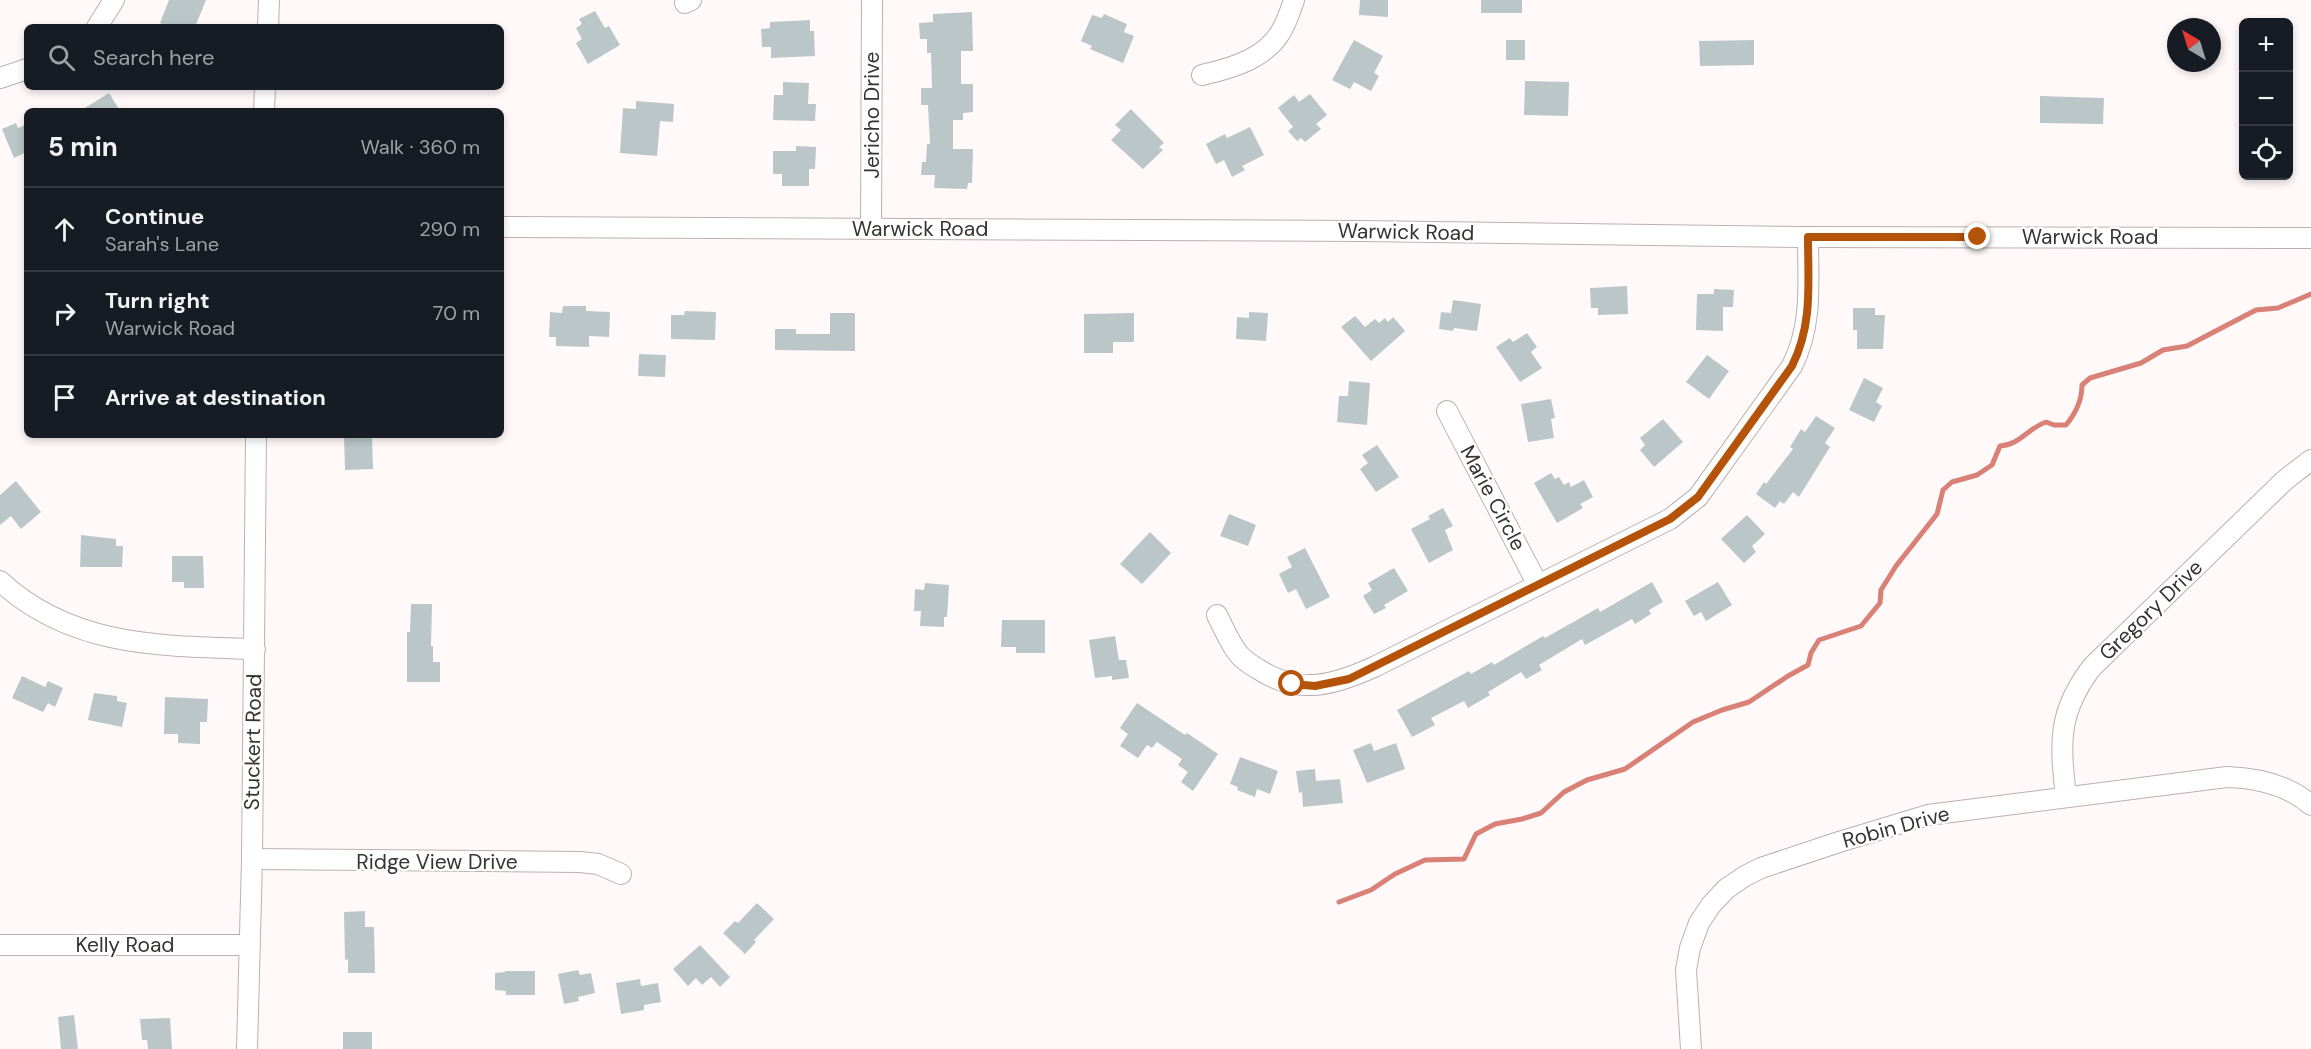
<!DOCTYPE html>
<meta charset="utf-8">
<style>
:root{--surface:#171b24;--page:#20242c;--text:#f1f3f6;--muted:#9ea1a6;--line:#363941}
body{margin:0;font-family:"DM Sans",sans-serif;background:var(--page);color:var(--text)}
.controls{position:absolute;right:18px;top:18px;display:grid;overflow:hidden;border-radius:9px;box-shadow:0 3px 9px #0003}
.controls button{width:54px;height:54px;display:grid;place-items:center;padding:0;border:0;border-bottom:2px solid var(--line);background:var(--surface);color:var(--text);font:30px sans-serif}
.compass{position:absolute;left:2167px;top:18px;width:54px;height:54px;border-radius:50%;background:var(--surface);box-shadow:0 3px 9px #0003;rotate:322deg}
.stop{position:absolute;width:18px;height:18px;margin:-14px;border:4px solid #b45309;border-radius:50%;background:#fff}
.stop.end{background:#b45309;border-color:#fff;box-shadow:0 2px 6px #0008}
.list{margin:0;padding:0;list-style:none}
h2{display:flex;justify-content:space-between;align-items:center;height:78px;margin:0;padding:0 24px;font-size:26px}
h2 small{font-size:20px;font-weight:400;color:var(--muted)}
.list li{display:grid;grid-template-columns:39px 1fr auto;gap:18px;align-items:center;box-sizing:border-box;height:84px;padding:0 24px;border-top:2px solid var(--line)}
.list b{display:block;font-size:22px;white-space:nowrap}
.list p{margin:0;font-size:20px;white-space:nowrap;color:var(--muted)}
.list em{font-size:20px;font-style:normal;color:var(--muted)}
.icon{flex:none;width:33px;height:33px;fill:none;stroke:currentColor;stroke-width:2;stroke-linecap:round;stroke-linejoin:round}
.map{position:relative;flex:none;width:2311px;height:1049px;overflow:hidden}
.search{position:absolute;background:var(--surface);box-shadow:0 3px 9px #0003;left:24px;top:24px;width:480px;height:66px;display:flex;align-items:center;gap:15px;box-sizing:border-box;padding:0 21px;border-radius:9px;color:var(--muted);font-size:22px}
.panel{position:absolute;background:var(--surface);box-shadow:0 3px 9px #0003;left:24px;top:108px;width:480px;height:330px;border-radius:9px}
.map>svg:first-child{display:block}
.lines{fill:none;stroke-linecap:round;stroke-linejoin:round}
.stream{stroke:#d98077;stroke-width:5}
.building{fill:#bbc6c9}
.street-casing{stroke:#bbb0af;stroke-width:22}
.street{stroke:#fff;stroke-width:20}
.route{stroke:#b45309;stroke-width:8}
.labels{text-anchor:middle;stroke-width:4.5;stroke-linejoin:round;paint-order:stroke}
.street-label{font-size:21px;fill:#373332;stroke:#fff}
</style>
<div class="map">
<svg width="2311" height="1049" viewBox="0 0 2311 1049">
<rect width="100%" height="100%" fill="#fffaf9"/>
<g class="lines">
<!-- stream -->
<path class="stream" d="M1339,902L1371,890L1395,874L1425,860L1464,859L1476,834L1495,824L1522,819L1541,813L1564,792L1587,780L1625,769L1693,722L1722,710L1749,702L1788,676L1808,665L1811,653L1819,640L1861,626L1880,603L1881,590L1896,566L1937,514L1943,490L1952,482L1977,475L1992,465L2000,446C2020,445 2028,428 2046,422L2054,425H2066C2076,413 2082,400 2082,385L2090,378L2141,363L2163,350L2187,346L2256,310L2278,308L2311,294"/>
</g>
<!-- building -->
<g class="building">
<path d="M169,0H206L195,27H170L160,23Z"/>
<path d="M1360,0H1388V17L1359,15Z"/>
<rect x="1481" y="0" width="41" height="13"/>
<path d="M595,11L605,28L609,26L620,45L588,64L576,43L582,39L576,28L582,24L579,19Z"/>
<path d="M972,12L973,51H961V84H973V112L963,113V120H953V149H973L972,183H968L967,189L934,188L935,175H921L922,162H926L927,144H930L928,105H921V88H932L931,53H927V39H920L919,23L933,22V14Z"/>
<path d="M1104,14L1127,24L1124,32L1134,36L1123,63L1090,49L1092,46L1081,41L1092,15L1102,18Z"/>
<path d="M810,20V31H814L815,56L771,58V47H762L761,29L770,28V22Z"/>
<path d="M1354,40L1383,56L1374,73L1379,76L1371,91L1354,82L1350,89L1332,80Z"/>
<rect x="1506" y="40" width="19" height="20"/>
<path d="M1754,40V65L1700,66L1699,41Z"/>
<path d="M1525,81L1569,82L1568,116L1524,115Z"/>
<path d="M783,82L809,83L808,104H816L815,121L773,120L774,95H783Z"/>
<path d="M109,93L120,111H80Z"/>
<path d="M1310,94L1327,115L1316,124L1321,129L1305,142L1301,138L1297,141L1288,131L1293,127L1278,108L1294,95L1299,102Z"/>
<path d="M2040,96L2104,98L2103,124L2040,123Z"/>
<path d="M636,101L674,104L673,122L660,121L657,156L620,153L623,108L636,109Z"/>
<path d="M1131,109L1164,143L1159,147L1163,150L1143,169L1111,140L1121,130L1115,125Z"/>
<path d="M16,123L18,128L27,124V152L14,158L2,129Z"/>
<path d="M1250,127L1264,155L1242,166L1245,170L1232,177L1224,160L1216,164L1206,144L1225,134L1227,138Z"/>
<path d="M796,146L816,147L815,169H809V186H782V174H773V151H796Z"/>
<path d="M1627,286L1628,314L1598,315V308H1591L1590,288Z"/>
<path d="M1714,289L1734,290L1733,307H1723V331L1696,330L1697,294H1714Z"/>
<path d="M1453,300L1481,304L1477,331L1454,328L1453,331L1439,329L1441,312L1451,313Z"/>
<path d="M563,306H586V311L610,312L609,337L589,336V347L556,346V337H549L550,312L562,313Z"/>
<path d="M1853,308H1875V315H1885L1883,349H1857V330H1853Z"/>
<path d="M685,311L716,312L715,340L671,339V315H684Z"/>
<path d="M1249,312L1268,313L1266,341L1236,339L1237,317L1249,318Z"/>
<path d="M830,313H855V351L775,350V329H796V334H830Z"/>
<path d="M1134,313V342H1113V353H1084V314Z"/>
<path d="M1355,316L1365,327L1375,319L1379,323L1385,318L1388,322L1393,317L1405,331L1371,361L1341,327Z"/>
<path d="M1527,333L1537,347L1531,352L1542,368L1520,382L1496,347L1510,338L1513,342Z"/>
<path d="M639,354L666,355L665,377L638,376Z"/>
<path d="M1707,355L1729,371L1709,399L1686,382Z"/>
<path d="M1864,378L1883,388L1876,402L1882,406L1874,422L1849,410Z"/>
<path d="M1349,381L1370,383L1367,425L1337,422L1339,396H1348Z"/>
<path d="M1551,399L1555,418L1551,419L1554,438L1528,442L1521,404Z"/>
<path d="M1816,416L1835,428L1825,443L1830,447L1799,497L1793,492L1784,504L1780,501L1775,508L1756,494L1764,482L1766,484L1793,449L1790,447L1801,429L1805,432Z"/>
<path d="M1663,419L1683,442L1654,467L1640,450L1645,445L1640,438Z"/>
<path d="M344,435H372L373,469L345,470Z"/>
<path d="M1377,445L1399,477L1376,492L1360,469L1368,463L1362,455Z"/>
<path d="M1551,473L1555,479L1559,477L1564,485L1569,482L1571,487L1584,480L1593,497L1580,504L1583,508L1557,523L1534,483Z"/>
<path d="M16,481L41,512L21,529L11,516L0,525V495Z"/>
<path d="M1443,508L1453,526L1445,530L1453,550L1429,563L1411,529L1430,519L1428,516Z"/>
<path d="M1229,514L1256,525L1248,546L1220,536Z"/>
<path d="M1747,515L1765,534L1752,546L1756,552L1744,563L1721,539Z"/>
<path d="M1150,532L1171,553L1142,584L1120,564Z"/>
<path d="M81,535L116,539V546H123L122,567H80Z"/>
<path d="M1305,548L1330,597L1306,609L1296,589L1288,593L1279,574L1292,567L1287,557Z"/>
<path d="M172,556H203L204,588H184V582H172Z"/>
<path d="M1394,568L1408,591L1384,605L1386,608L1374,614L1363,596L1372,590L1368,583Z"/>
<path d="M1652,582L1663,602L1649,610L1651,614L1635,624L1632,619L1585,645L1582,639L1539,665L1542,670L1526,679L1521,672L1488,692L1490,695L1468,708L1464,701L1431,718L1435,725L1412,737L1397,710L1469,671L1471,674L1492,662L1494,665L1543,636L1545,638L1598,608L1600,612Z"/>
<path d="M1718,582L1732,605L1706,621L1701,612L1694,616L1685,601Z"/>
<path d="M925,583L949,585L947,617H944V627L920,626L921,611H914L915,589L924,590Z"/>
<path d="M411,604H432L431,646H433V662H440V682H407V632H410Z"/>
<path d="M1002,620H1045V653H1016V647H1001Z"/>
<path d="M1115,636L1119,660H1126L1129,678L1112,680V676L1095,678L1089,640Z"/>
<path d="M22,676L45,687L48,681L63,688L55,707L48,703L43,712L12,698Z"/>
<path d="M94,693L117,696V701L127,703L122,727L88,720Z"/>
<path d="M165,697L208,699L207,722H200V744L178,743V734H164Z"/>
<path d="M1137,703L1185,735L1187,733L1218,754L1193,791L1181,782L1188,772L1178,765L1182,759L1157,742L1152,748L1147,745L1138,758L1120,746L1128,734L1120,728Z"/>
<path d="M1371,743L1374,751L1396,743L1405,769L1367,783L1353,750Z"/>
<path d="M1240,757L1278,771L1270,794L1257,789L1255,797L1237,790L1238,787L1230,784Z"/>
<path d="M1315,769L1316,781L1340,779L1343,803L1303,807L1302,792L1299,793L1296,771Z"/>
<path d="M757,903L774,919L754,940L756,942L745,954L723,933L735,921L738,923Z"/>
<path d="M365,911V927H374L375,973H348V959L345,960L344,912Z"/>
<path d="M700,945L730,977L720,987L711,977L702,985L696,978L688,986L673,969Z"/>
<path d="M578,970L580,975L591,973L595,993L578,997L579,1001L564,1004L558,974Z"/>
<path d="M505,971H535V995H506V991L495,990V973L505,972Z"/>
<path d="M640,979L641,986L658,983L661,1002L644,1005V1010L621,1014L616,983Z"/>
<path d="M74,1015L78,1049H61L58,1017Z"/>
<path d="M170,1018L172,1049H148L147,1040H142L140,1019Z"/>
<rect x="343" y="1032" width="29" height="17"/>
</g>
<g class="lines">
<defs>
<g id="street">
<path d="M685,3L691,0"/>
<path d="M97,27L114,0"/>
<path d="M268,27L269,0"/>
<path d="M1202,75C1233,68 1269,58 1284,26C1288,18 1291,9 1294,0"/>
<path d="M0,78L27,69"/>
<path d="M264,111L265,87"/>
<path d="M501,227L1361,231L1801,237L2311,238"/>
<path d="M871,229L872,0"/>
<path d="M1447,411L1538,585"/>
<path d="M0,581C72,648 164,646 255,649"/>
<path d="M1217,615C1223,627 1229,641 1237,652C1242,659 1251,665 1258,669C1299,696 1335,685 1376,666L1670,519L1698,497L1792,366C1813,324 1808,283 1808,237"/>
<path d="M2066,797C2060,743 2057,713 2092,667L2285,480L2311,460"/>
<path d="M252,859L580,862L598,864L621,874"/>
<path d="M0,945H250"/>
<path d="M247,1049L252,859L256,435"/>
<path d="M1691,1049L1686,970L1690,948L1699,923L1711,905L1726,889L1745,876L1761,868L1839,842L1928,815L2227,777C2257,778 2287,784 2311,805"/>
</g>
</defs>
<!-- street casing -->
<use href="#street" class="street-casing"/>
<!-- street -->
<use href="#street" class="street"/>
</g>
<g class="lines">
<!-- route -->
<path class="route" d="M1292,684L1315,686L1349,679L1670,519L1698,497L1792,366C1813,324 1808,283 1808,237H1978"/>
</g>
<g class="labels">
<!-- street labels -->
<g class="street-label">
<text transform="translate(872 115) rotate(-90)" y="7">Jericho Drive</text>
<text x="920" y="236">Warwick Road</text>
<text transform="translate(1406 232) rotate(1)" y="7">Warwick Road</text>
<text x="2090" y="244">Warwick Road</text>
<text transform="translate(1493 498) rotate(62)" y="7">Marie Circle</text>
<text transform="translate(2151 610) rotate(-44)" y="7">Gregory Drive</text>
<text transform="translate(253 742) rotate(-89)" y="7">Stuckert Road</text>
<text transform="translate(1896 827) rotate(-15)" y="7">Robin Drive</text>
<text x="437" y="869">Ridge View Drive</text>
<text x="125" y="952">Kelly Road</text>
</g>
</g>
</svg>
<div class="controls">
<button>+</button>
<button>−</button>
<button><svg class="icon" aria-label="locate" viewBox="0 0 24 24"><circle cx="12" cy="12" r="6"/><path d="M12 2v4M12 18v4M2 12h4M18 12h4"/></svg></button>
</div>
<svg class="compass" viewBox="-18 -18 36 36"><path d="M0-13l5 13h-10z" fill="#e53935"/><path d="M0 13l5-13h-10z" fill="#9ea1a6"/></svg>
<div class="stop" style="left:1292px;top:684px"></div>
<div class="stop end" style="left:1978px;top:237px"></div>
<div class="search"><svg class="icon" aria-label="search" viewBox="0 0 24 24"><circle cx="10" cy="10" r="6"/><path d="M15 15l6 6"/></svg>Search here</div>
<section class="panel">
<h2>5 min<small>Walk · 360 m</small></h2>
<ul class="list">
<li><svg class="icon" aria-label="ahead" viewBox="0 0 24 24"><path d="M12 20V5M6 11l6-6 6 6"/></svg><div><b>Continue</b><p>Sarah's Lane</p></div><em>290 m</em></li>
<li><svg class="icon" aria-label="right" viewBox="0 0 24 24"><path d="M7 20v-9h11M14 6l5 5-5 5"/></svg><div><b>Turn right</b><p>Warwick Road</p></div><em>70 m</em></li>
<li><svg class="icon" aria-label="arrive" viewBox="0 0 24 24"><path d="M6 21V4h12l-3 4 3 4H6"/></svg><div><b>Arrive at destination</b></div></li>
</ul>
</section>
</div>
